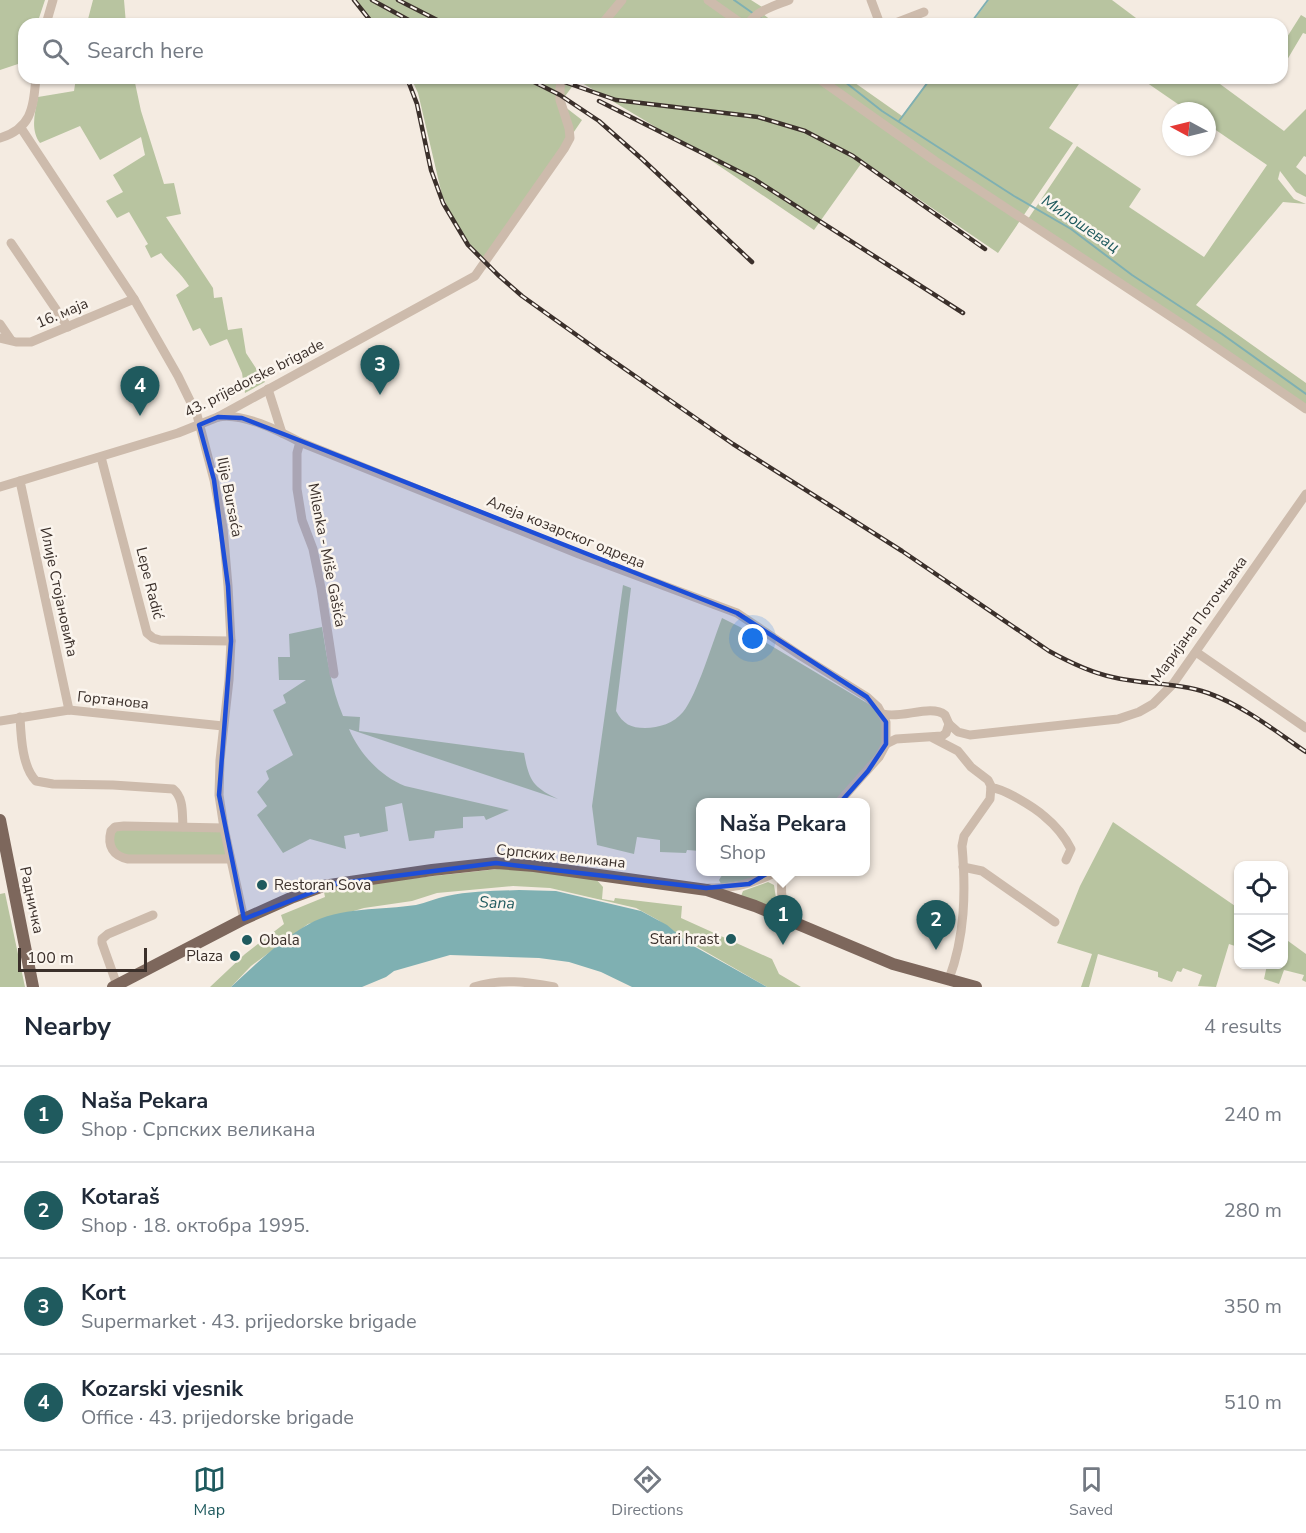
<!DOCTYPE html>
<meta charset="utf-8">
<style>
:root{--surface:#fff;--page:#f6f6f7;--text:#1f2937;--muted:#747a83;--line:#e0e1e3;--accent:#1f5a5e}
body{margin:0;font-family:"Nunito Sans",sans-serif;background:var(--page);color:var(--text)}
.controls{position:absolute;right:18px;bottom:18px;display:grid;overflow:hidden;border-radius:12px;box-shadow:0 2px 4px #0004}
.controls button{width:54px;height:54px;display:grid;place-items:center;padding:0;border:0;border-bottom:2px solid var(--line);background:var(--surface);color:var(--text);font:30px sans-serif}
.compass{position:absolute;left:1162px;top:102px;width:54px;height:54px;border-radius:50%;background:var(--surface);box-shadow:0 2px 4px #0004;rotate:277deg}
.scale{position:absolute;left:18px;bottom:15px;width:129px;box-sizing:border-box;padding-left:6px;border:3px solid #3b302b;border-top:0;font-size:16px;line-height:21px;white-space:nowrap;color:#3b302b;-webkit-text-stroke:4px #fbf5ee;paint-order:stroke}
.you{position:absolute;left:753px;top:639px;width:21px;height:21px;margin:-15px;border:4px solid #fff;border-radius:50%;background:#1a73e8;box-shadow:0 0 0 9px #1a73e833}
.badge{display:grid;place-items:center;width:39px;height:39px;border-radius:50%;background:var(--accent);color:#fff;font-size:20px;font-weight:700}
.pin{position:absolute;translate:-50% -50px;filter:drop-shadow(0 2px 3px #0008)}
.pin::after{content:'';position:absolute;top:32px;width:21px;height:18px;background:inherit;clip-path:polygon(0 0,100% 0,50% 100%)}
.popup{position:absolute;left:696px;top:798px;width:174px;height:78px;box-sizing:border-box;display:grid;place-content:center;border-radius:12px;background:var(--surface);filter:drop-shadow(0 2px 4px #0005);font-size:20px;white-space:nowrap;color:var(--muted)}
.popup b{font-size:22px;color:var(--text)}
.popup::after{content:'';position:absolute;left:50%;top:100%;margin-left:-12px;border:12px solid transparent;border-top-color:var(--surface)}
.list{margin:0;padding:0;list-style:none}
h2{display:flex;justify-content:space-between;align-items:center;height:78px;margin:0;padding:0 24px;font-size:26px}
h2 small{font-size:20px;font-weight:400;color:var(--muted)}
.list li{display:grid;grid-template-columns:39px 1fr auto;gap:18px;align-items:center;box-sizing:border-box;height:96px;padding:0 24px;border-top:2px solid var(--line)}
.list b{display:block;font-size:22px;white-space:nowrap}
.list p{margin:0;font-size:20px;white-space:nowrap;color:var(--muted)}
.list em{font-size:20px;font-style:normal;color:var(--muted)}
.icon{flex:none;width:33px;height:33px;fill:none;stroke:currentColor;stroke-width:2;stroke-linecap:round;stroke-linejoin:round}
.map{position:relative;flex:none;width:1306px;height:987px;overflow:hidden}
.search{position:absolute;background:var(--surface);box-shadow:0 2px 4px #0004;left:18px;right:18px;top:18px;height:66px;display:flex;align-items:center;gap:15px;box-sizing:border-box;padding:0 21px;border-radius:18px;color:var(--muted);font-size:22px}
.sheet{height:462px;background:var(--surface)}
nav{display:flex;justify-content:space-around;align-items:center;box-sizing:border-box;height:84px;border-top:2px solid var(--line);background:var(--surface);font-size:16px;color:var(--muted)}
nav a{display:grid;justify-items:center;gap:3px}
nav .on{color:var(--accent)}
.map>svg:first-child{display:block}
.green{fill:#b8c4a0}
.water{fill:#7fb0b2}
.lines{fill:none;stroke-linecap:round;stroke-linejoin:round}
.stream{stroke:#7fb0b2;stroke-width:2}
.minor{stroke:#cdbbac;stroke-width:9}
.major{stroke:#7d675c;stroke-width:12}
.rail-casing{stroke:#3b302b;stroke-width:4.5}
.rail{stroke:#fbf5ee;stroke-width:2;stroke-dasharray:7;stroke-linecap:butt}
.marked{fill:#1d4ed8;fill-opacity:0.2;stroke:#1d4ed8;stroke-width:4.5;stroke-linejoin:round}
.poi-dot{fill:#1f5a5e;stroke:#fbf5ee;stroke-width:2}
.labels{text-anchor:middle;stroke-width:5;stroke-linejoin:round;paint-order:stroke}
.street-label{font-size:15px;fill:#3b302b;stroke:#fbf5ee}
.poi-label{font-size:15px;fill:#3b302b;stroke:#fbf5ee;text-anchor:start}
.water-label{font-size:16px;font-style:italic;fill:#1f5a5e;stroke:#fbf5ee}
</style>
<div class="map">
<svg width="1306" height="987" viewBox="0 0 1306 987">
<rect width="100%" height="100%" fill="#f4ebe1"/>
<!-- green -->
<g class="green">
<path d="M0,0H45L37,24H24V62L0,70Z"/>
<path d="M93,0H124L126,24H82L87,23Z"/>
<path d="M355,0H751L762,7L759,11L776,24H375Z"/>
<path d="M989,0H1112L1144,24H971Z"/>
<path d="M1301,15L1306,18V34L1303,33L1287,60L1282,61V45Z"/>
<path d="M76,78H134L141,111L164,184L174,183L181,214L166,217L213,288L214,298L222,297L228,330L242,328L246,353L265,382L245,393L242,373L227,339L210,346L200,328L193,331L176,295L189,286C181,273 170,265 161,253L151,258L145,246L148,244L129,212L117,218L106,201L123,192L113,175L145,155L141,137L100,160L80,126L40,143C30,130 35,112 38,97L74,91Z"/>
<path d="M411,78H848L902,116L930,78H1083L1049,128L1073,143L998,253L863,161L814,230L706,157L577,80L560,103L582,120L486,261L468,242L455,222L442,195L418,93Z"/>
<path d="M1140,78H1235L1220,84L1284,131L1306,109V157L1304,156L1296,167L1306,175V197L1296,192L1280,171L1278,179L1294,199L1306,204L1283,202L1196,305L1306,383V407L1028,219L1077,146L1141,189L1129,207L1204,257L1267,165L1207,124V111H1188Z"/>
<path d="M623,585L631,588L616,711C623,724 631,728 645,728C659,728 674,723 683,712C697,695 713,641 722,618L740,627L877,709L886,728L881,750L835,802H700V851L687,850L686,853L660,852V840L637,837L634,854L597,845L592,806Z"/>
<path d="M322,627C327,657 331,688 343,716L360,717L359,731L524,753C529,781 533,787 558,799L349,729C359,753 380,776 405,786L509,810L486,820L484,816L463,817V828L435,831L434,838L409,841L402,803L385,807L388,831L360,837L359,833L344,836L346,849L310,839L283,853L257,815L267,806L257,792L269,779L266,771L293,755L273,710L286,703L283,695L306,680H279L278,657H290L289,634Z"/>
<path d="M1113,822L1238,908V947L1229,944L1216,987L1198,986L1202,975L1183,968L1181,972L1177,971L1172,982L1158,977V972L1098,954L1089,987H1081L1092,954L1057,943L1080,886Z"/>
<path d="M116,829L222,831L226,856H124L114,849L113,832Z"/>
<path d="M498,869H521L596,879L603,887L602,899L614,901L615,898L682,906L681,918L772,959L779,974L801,987H767L682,938L658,920L636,908L550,888L513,886L437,893L412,901L364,908L308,924L251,966L231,987H210L245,954L284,924L281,915L325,897L324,892L361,884Z"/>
<path d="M724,872H767L747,880L721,884L719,880Z"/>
<path d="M768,882L774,885L777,905L776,909L741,896L743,891Z"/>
<path d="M5,893L25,987H0V894Z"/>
<path d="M1284,938L1306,954V982L1302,980L1304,975L1284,970L1279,984L1264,979L1267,965L1284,964Z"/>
</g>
<!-- water -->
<path class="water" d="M519,890L556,891L641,911L667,925L688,943L767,987H632L601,972L569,962L539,958L450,955L394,971L386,977L362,987H231C255,965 280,940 309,924C339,907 383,910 416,905C426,903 436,898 447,896C470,891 495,891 519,890Z"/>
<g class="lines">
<!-- stream -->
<g class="stream">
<path d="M734,0L754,14"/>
<path d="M759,17L768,24"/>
<path d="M970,24L988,0"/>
<path d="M840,78L882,111L1014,196L1071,229L1132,275L1222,334L1306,394"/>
<path d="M899,121L931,78"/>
</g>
<!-- minor -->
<g class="minor">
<path d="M708,0L742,24"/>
<path d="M871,0L880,24"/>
<path d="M46,24L53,0"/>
<path d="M602,24L622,0"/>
<path d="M748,24C758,10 774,6 789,0"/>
<path d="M893,24L924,12"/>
<path d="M818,78L935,161L1188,328L1306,409"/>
<path d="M21,128L134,299L178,376L197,415L214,480L223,528L228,586L231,641L229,680L220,760L219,795L224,828L244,919"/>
<path d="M0,138C32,128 33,108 36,78"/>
<path d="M11,243L68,327"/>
<path d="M0,324L11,340"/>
<path d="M0,338L16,342H31L134,299"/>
<path d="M268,389L282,433"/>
<path d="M218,417C242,412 279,431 300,442L579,554L737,613L801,656L867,697L878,707L886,722V744L879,757L839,802"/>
<path d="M300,442L297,453V489L302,520L313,549L321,588L334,674"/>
<path d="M101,457L147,633L153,638L160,640L231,641"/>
<path d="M20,481L69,710"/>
<path d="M0,487L178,433L218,417L475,276L564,149L570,138L569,128L560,100V88L562,78"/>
<path d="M1196,652L1306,728"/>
<path d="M883,714C902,719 931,704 945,715L949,724L946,733L942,736L896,739L886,744"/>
<path d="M20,717C21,736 22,767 36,781L53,784L113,785L173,789C184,798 182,813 183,827"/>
<path d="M0,721L69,710L223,726"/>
<path d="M949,724L958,732L970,735L1118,719L1139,712L1153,704L1173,684L1306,494"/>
<path d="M933,738L958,751L971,767L988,780L991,786L990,799L964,836L962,846C966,892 965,936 949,979"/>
<path d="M991,788C1002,787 1035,808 1044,816C1055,825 1065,837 1071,849L1066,860"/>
<path d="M224,828L124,826L115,827L111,831C107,846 113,856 128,859H230"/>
<path d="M963,867L982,871L1055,922"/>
<path d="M784,872C779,889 781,910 795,923"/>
<path d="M709,888C733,889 755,883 776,872"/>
<path d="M117,985L102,943V939L108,934L153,915"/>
<path d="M474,987C500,978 529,982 554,987"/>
</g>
<!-- major -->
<g class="major">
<path d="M0,820L33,987"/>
<path d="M113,987L244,919L293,897L323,886L432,870L496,863L534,866L707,890L755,906L893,964L976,987"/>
</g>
<defs>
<g id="rail">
<path d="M354,0L373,24"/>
<path d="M372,0L416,24"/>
<path d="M398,0L445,24"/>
<path d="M407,78L417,104L431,170L443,203L468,245L498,275L522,296L599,351L733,444L902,551L1049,651C1069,662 1089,672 1112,677C1144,685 1176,682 1208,693C1244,706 1274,730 1306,752"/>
<path d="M526,78L560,95L599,121L642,159L752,262"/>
<path d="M553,78L616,100L758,117L805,131L853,156L985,249"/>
<path d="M599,101L754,179L963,313"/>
</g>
</defs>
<!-- rail casing -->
<use href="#rail" class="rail-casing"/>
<!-- rail -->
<use href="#rail" class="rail"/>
</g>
<!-- marked area -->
<path class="marked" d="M218,417L242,418L286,435L737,613L867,697L886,722V744L868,771L789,861L749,884L706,888L496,863L333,884L244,919L219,795L231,641L228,586L214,480L199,425Z"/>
<!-- markers -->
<g class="poi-dot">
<circle cx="262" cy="885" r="6"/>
<circle cx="731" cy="939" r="6"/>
<circle cx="247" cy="940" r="6"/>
<circle cx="235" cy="956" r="6"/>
</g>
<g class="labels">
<!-- street labels -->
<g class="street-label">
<text transform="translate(62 313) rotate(-23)" y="5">16. маја</text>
<text transform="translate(254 378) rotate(-27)" y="5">43. prijedorske brigade</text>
<text transform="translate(230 497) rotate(79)" y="5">Ilije Bursaća</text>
<text transform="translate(566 532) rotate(22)" y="5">Алеја козарског одреда</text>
<text transform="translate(327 555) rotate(79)" y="5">Milenka - Miše Gašića</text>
<text transform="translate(150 583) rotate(76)" y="5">Lepe Radić</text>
<text transform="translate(59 592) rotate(78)" y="5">Илије Стојановића</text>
<text transform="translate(1199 619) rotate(-54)" y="5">Маријана Поточњака</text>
<text transform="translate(113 700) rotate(6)" y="5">Гортанова</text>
<text transform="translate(561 856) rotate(6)" y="5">Српских великана</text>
<text transform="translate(32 900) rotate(78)" y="5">Радничка</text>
</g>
<!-- poi labels -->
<g class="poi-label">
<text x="274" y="890">Restoran Sova</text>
<text x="719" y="944" text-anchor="end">Stari hrast</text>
<text x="259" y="945">Obala</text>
<text x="223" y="961" text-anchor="end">Plaza</text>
</g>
<!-- water labels -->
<g class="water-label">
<text transform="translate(1081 223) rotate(34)" y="6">Милошевац</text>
<text transform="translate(497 902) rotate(2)" y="6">Sana</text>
</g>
</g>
</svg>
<div class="controls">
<button><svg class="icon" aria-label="locate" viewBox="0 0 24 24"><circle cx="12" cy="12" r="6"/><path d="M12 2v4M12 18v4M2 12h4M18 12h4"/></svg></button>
<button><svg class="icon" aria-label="layers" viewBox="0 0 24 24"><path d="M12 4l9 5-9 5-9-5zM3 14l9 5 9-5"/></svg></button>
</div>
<svg class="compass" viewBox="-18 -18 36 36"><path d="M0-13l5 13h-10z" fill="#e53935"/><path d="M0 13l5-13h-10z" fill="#747a83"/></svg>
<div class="scale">100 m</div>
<div class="you"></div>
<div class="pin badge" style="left:783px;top:945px">1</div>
<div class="popup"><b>Naša Pekara</b>Shop</div>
<div class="pin badge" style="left:936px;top:950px">2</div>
<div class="pin badge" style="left:380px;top:395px">3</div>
<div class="pin badge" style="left:140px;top:416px">4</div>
<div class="search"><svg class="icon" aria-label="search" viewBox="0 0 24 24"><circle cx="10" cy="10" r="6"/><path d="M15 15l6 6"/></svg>Search here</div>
</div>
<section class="sheet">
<h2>Nearby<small>4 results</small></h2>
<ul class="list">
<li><span class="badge">1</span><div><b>Naša Pekara</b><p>Shop · Српских великана</p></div><em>240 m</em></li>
<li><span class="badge">2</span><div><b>Kotaraš</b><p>Shop · 18. октобра 1995.</p></div><em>280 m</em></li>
<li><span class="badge">3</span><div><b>Kort</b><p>Supermarket · 43. prijedorske brigade</p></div><em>350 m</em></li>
<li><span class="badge">4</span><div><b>Kozarski vjesnik</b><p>Office · 43. prijedorske brigade</p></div><em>510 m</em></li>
</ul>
</section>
<nav>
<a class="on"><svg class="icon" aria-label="map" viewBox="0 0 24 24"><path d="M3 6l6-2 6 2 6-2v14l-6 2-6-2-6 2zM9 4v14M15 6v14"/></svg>Map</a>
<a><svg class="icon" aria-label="directions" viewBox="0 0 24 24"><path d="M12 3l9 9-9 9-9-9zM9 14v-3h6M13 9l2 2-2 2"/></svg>Directions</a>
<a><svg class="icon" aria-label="saved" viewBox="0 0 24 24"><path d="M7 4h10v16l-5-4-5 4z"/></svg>Saved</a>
</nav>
